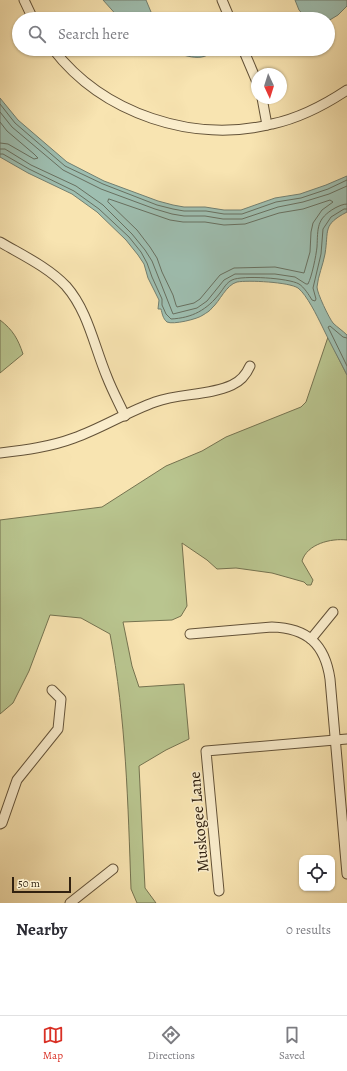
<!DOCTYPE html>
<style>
:root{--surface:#fff;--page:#f7f7f7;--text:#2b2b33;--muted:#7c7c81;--line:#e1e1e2;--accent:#d93025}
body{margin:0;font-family:Alegreya,serif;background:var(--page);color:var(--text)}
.controls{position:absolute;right:12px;bottom:12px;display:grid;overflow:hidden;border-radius:8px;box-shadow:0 1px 3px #0004}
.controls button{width:36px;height:36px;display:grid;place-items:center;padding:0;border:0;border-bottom:1px solid var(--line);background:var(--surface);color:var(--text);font:20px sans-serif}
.compass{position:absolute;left:251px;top:68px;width:36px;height:36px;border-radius:50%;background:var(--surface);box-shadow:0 1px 3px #0004;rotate:176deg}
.scale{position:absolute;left:12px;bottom:10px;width:59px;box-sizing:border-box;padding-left:4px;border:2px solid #312110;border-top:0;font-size:11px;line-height:14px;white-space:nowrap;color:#312110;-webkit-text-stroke:3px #faedcc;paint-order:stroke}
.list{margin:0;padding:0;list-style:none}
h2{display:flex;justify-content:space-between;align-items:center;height:52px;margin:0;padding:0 16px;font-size:17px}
h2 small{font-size:13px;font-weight:400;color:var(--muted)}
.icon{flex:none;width:22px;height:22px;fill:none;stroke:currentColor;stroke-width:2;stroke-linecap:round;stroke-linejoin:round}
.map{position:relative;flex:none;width:347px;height:903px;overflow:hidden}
.search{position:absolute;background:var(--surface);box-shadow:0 1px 3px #0004;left:12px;right:12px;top:12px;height:44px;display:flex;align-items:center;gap:10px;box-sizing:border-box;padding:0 14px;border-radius:22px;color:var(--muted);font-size:15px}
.sheet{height:112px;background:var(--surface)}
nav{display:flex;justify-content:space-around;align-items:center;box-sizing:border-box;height:56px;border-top:1px solid var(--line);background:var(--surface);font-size:11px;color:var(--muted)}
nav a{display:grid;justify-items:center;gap:2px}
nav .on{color:var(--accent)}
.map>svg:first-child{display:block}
.green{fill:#b9c58f;stroke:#757350}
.water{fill:#9ebeb0;stroke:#727f70}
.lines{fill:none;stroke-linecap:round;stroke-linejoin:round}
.shore{stroke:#687060;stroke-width:1}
.street-casing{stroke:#635238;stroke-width:11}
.street{stroke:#faedcc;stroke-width:9}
.labels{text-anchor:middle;stroke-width:3;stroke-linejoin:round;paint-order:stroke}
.street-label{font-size:16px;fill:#312110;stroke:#faedcc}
</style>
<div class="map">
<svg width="347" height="903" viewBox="0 0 347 903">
<rect width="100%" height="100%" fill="#f8e4b1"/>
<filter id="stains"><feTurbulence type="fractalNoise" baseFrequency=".005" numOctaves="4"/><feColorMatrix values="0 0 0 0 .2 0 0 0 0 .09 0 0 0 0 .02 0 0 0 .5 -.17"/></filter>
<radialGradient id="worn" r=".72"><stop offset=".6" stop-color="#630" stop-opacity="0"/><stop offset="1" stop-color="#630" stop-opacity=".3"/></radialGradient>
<!-- green -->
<g class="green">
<path d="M0,320C13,330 18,339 23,354L0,373Z"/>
<path d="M328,337L347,375V540C331,538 307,544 302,561L313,580L311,585H307L304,582L272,573L236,568L217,569L207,560L182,543L187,606L181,616L172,620L123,622L132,666L139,687L184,684L189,739L166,750L139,766L145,888L156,903H137L131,889C128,804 126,718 110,634L81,618L50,615L29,671L13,703L0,714V520L102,507L166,466L202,451L226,437L301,407L306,402Z"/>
</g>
<!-- water -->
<g class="water">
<path d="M103,0H146L151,12L159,19H120Z"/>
<path d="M295,0H347V6L338,15L328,21V19H307L299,10Z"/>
<path d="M167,49H213C205,65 179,54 167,49Z"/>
<path d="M0,98L18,120L67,162L104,181L158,201L173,205L184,207H205L224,210H241L275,198L300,194L326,185L347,176V212C322,225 329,230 325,254C323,265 318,276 317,287C317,293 329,318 333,323C337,327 343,331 347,335V375C339,359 330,343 322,326C317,316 307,295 298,288C289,282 248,280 237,282C226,285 220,301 212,308C210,311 206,313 203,315C198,319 173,325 167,322C163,319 162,313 161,309H158L159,300L148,278L144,264L138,255L126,240L97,212L72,194L28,173L0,157Z"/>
</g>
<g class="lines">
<!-- shore -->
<g class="shore">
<path d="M0,104L15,123L65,166L103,184L157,205L173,209L184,211H206L224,214H242L276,202L301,198L328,189L347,180"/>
<path d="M0,112L12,127L63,170L101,189L155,209L172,214L184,216H205L223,219H242L278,207L303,202L329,194L347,186"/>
<path d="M0,122L7,131L34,154L38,158L34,159L8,144L0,143"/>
<path d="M0,149H5L31,165L76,186L103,205L132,234L145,250L152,261L173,314L197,308L207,301L224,280L235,274H275L295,277L306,284H308C312,276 316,256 317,247C318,228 316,219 335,208C339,206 343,204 347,204"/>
<path d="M0,154H3L29,169L74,191L99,209L129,237L141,252L147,263L152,277L162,299V305L166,314L171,319C192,318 207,310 220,293C224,288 226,283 232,280C242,275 289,278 299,284C304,287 309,295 312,300L315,301L316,299L313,288L321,254L323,229L331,217L344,209H347"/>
<path d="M109,199L170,220L183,222H205L224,225L245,224L279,213L303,209L330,200L333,202L322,210L313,223L311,232L310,252L304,273L275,267L234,268L220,275L200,299L194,303L177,307L176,305L173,295L162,272L157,258L150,247L137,230L108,202Z"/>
<path d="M347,338L343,337L330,326L328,327L347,366"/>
</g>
<defs>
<g id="street">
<path d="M24,0L33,19"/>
<path d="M222,0L230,19"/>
<path d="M53,49C103,114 194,144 272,124C300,118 323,106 347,90"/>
<path d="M243,49L257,82"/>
<path d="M262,98L267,125"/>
<path d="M0,242C22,255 48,267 66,286C88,311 94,346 107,377C112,390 119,403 125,416"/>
<path d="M0,453C25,450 50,447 74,438C102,428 127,412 155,402C180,393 208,396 232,385C241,381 246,375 250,366"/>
<path d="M190,634L272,627C307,628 325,644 330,679L347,874"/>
<path d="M311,639L333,612"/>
<path d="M0,824L2,823L17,780L58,729L61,699L52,690"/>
<path d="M219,891L206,751L347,739"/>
<path d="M70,903L113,869"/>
</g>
</defs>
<!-- street casing -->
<use href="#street" class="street-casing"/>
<!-- street -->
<use href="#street" class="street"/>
</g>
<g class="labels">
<!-- street labels -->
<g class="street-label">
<text transform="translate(198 822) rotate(-95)" y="6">Muskogee Lane</text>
</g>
</g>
<rect width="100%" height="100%" filter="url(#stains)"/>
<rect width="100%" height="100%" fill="url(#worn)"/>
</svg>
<div class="controls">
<button><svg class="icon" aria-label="locate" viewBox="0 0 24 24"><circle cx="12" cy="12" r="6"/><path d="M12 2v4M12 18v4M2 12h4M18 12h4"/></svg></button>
</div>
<svg class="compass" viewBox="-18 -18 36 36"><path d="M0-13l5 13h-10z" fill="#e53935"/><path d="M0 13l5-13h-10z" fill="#7c7c81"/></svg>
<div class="scale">50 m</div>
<div class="search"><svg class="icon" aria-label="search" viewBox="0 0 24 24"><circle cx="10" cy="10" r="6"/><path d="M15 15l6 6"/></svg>Search here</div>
</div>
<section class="sheet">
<h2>Nearby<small>0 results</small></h2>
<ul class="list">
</ul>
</section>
<nav>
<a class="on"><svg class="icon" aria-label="map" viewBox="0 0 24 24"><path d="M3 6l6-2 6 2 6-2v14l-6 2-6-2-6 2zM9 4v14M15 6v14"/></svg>Map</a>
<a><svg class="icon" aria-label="directions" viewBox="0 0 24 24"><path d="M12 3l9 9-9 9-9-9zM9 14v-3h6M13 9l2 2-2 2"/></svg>Directions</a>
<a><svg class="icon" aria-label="saved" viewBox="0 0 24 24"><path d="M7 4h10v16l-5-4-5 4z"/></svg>Saved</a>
</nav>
